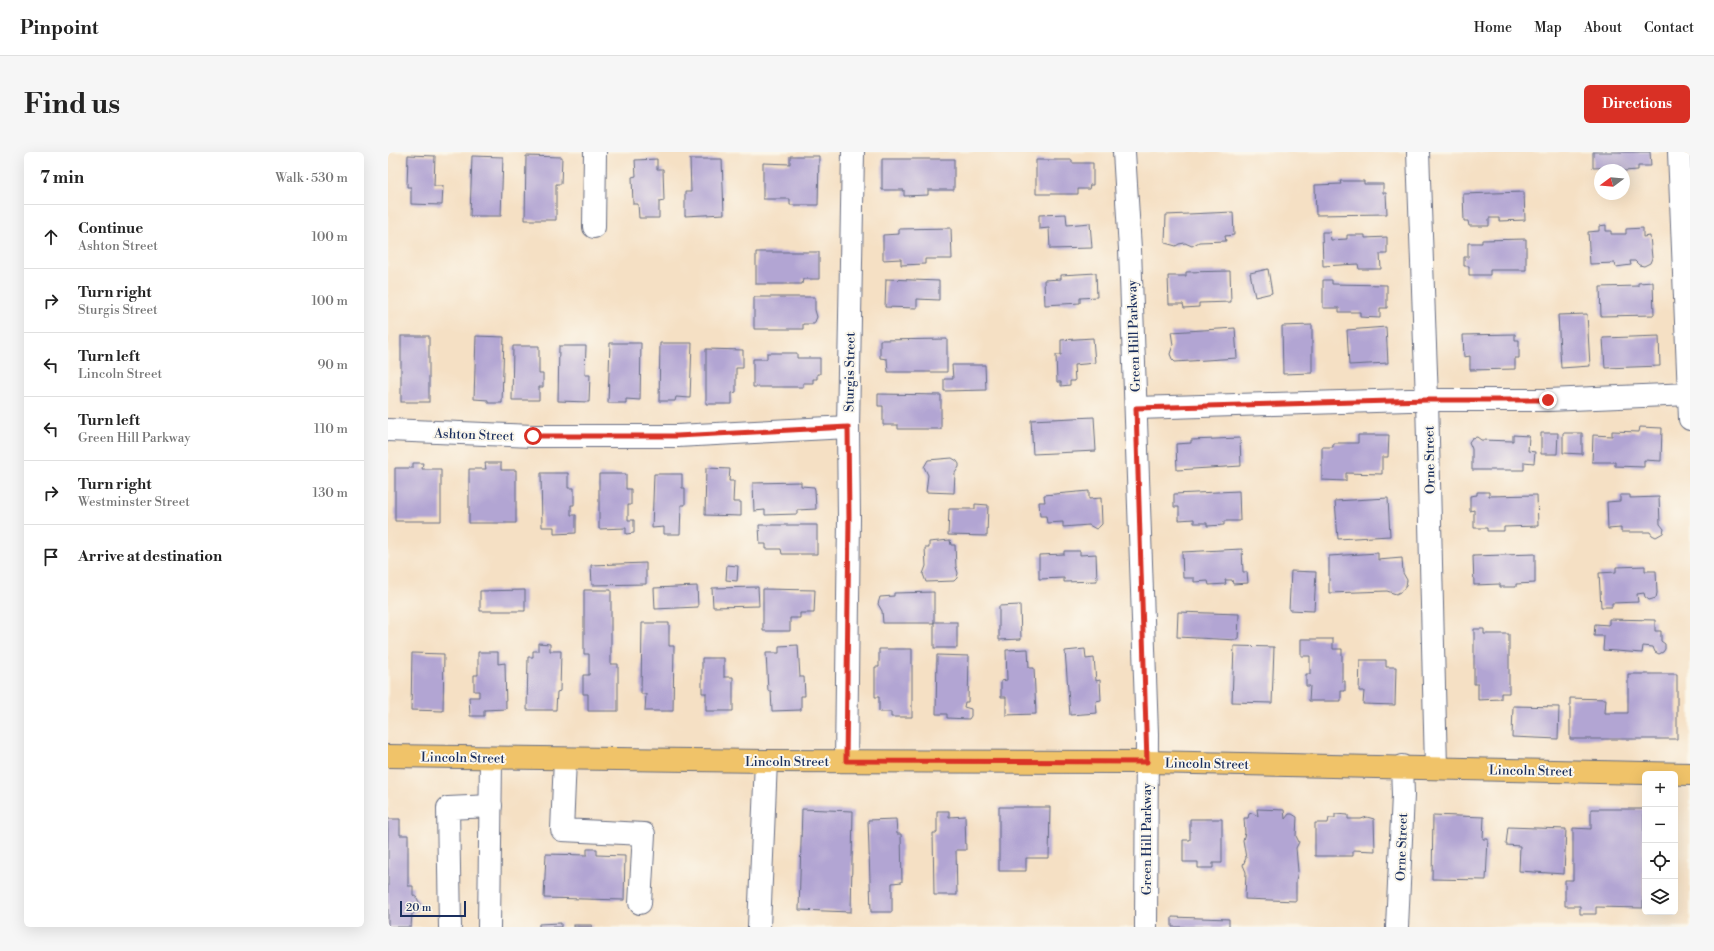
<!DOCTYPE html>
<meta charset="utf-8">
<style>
:root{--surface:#fff;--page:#f6f6f6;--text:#222;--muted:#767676;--line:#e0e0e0;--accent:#d93025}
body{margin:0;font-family:"Libre Bodoni",serif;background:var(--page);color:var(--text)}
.controls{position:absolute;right:12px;bottom:12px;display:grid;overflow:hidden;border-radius:6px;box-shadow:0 4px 16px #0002}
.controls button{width:36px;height:36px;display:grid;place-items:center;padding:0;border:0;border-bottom:1px solid var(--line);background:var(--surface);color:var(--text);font:20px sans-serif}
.compass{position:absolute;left:1206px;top:12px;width:36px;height:36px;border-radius:50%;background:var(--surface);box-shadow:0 4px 16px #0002;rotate:254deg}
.scale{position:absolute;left:12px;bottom:10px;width:66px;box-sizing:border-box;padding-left:4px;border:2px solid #1b2f5e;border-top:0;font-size:11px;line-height:14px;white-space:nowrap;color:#1b2f5e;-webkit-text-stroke:3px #fbf7ec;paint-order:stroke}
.stop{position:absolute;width:12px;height:12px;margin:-9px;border:3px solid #d93025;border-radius:50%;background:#fff}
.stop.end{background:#d93025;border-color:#fff;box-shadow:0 1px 4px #0008}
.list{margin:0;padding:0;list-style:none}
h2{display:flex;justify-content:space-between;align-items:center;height:52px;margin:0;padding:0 16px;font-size:17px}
h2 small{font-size:13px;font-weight:400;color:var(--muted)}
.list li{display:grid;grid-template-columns:26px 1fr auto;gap:12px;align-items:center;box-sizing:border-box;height:64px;padding:0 16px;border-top:1px solid var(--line)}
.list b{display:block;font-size:15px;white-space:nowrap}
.list p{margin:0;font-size:13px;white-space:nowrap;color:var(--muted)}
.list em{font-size:13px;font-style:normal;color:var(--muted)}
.icon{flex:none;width:22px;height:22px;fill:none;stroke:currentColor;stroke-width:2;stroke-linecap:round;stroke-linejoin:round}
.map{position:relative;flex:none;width:1302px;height:775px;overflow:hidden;border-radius:6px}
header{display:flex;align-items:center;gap:24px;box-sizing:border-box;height:56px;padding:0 20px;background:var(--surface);border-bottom:1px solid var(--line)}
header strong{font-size:19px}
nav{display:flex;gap:22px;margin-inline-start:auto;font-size:14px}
.intro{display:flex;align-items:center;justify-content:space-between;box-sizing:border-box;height:96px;padding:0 24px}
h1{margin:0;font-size:28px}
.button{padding:10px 18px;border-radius:6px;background:var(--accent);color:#fff;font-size:14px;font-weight:700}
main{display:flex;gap:24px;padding:0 24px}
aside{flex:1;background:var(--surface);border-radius:6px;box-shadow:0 4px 16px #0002}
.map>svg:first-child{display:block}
.building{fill:#b2a5d3}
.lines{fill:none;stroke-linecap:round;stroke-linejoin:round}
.minor-casing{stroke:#676d82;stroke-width:24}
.major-casing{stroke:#676d82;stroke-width:24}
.minor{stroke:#fff;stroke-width:22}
.major{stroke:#f0c369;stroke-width:22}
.route{stroke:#d93025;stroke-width:5}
.labels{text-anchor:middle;stroke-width:4;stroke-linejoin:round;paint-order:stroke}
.street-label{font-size:13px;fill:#1b2f5e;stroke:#fbf7ec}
</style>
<header>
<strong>Pinpoint</strong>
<nav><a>Home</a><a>Map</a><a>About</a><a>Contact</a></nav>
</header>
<div class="intro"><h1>Find us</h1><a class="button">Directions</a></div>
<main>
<aside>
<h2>7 min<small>Walk · 530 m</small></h2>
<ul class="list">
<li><svg class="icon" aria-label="ahead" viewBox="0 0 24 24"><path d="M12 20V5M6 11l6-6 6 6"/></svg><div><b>Continue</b><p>Ashton Street</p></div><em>100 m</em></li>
<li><svg class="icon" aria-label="right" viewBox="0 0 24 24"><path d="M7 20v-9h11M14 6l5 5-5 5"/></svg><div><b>Turn right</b><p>Sturgis Street</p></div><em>100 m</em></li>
<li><svg class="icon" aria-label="left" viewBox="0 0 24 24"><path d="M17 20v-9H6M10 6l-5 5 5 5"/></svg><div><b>Turn left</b><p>Lincoln Street</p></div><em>90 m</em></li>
<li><svg class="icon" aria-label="left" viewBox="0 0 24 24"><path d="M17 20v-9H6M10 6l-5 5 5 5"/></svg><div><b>Turn left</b><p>Green Hill Parkway</p></div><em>110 m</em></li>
<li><svg class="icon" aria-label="right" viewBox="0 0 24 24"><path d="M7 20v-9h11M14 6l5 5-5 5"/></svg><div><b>Turn right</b><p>Westminster Street</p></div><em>130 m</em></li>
<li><svg class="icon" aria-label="arrive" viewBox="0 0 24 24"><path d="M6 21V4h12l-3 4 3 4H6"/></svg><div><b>Arrive at destination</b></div></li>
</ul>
</aside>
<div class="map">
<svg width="1302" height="775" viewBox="0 0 1302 775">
<rect width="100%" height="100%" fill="#fbf7ec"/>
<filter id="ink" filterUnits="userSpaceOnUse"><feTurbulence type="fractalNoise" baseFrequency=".025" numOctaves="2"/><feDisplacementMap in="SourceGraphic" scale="8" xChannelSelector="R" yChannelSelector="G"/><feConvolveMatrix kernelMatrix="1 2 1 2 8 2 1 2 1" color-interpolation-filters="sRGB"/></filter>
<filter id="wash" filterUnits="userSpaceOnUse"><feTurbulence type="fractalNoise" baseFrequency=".012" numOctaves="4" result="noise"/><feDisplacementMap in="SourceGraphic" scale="16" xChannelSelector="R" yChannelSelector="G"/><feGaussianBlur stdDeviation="0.9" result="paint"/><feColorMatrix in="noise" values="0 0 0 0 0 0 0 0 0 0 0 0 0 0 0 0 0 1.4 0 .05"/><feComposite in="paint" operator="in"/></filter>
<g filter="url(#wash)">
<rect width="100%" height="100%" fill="#f5e0c4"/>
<g id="blocks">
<!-- building -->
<g class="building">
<path d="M1205,0H1262L1263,14H1250V18L1236,19L1233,18V15L1205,16Z"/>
<path d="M20,3L47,4L46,34H55L54,53L23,52V35H19Z"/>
<path d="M84,4L115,5L113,64H82Z"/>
<path d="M138,4L174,5L173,32H168V68H137Z"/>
<path d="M402,4H431L430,53H402V47H375V11L402,12Z"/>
<path d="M269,7V17H275L276,49L271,50V66H251L250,52H245L244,25L248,24L247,8Z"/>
<path d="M302,7H334L336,62L297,64V40H303Z"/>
<path d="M494,7H566V38H540V43L516,44V38H494Z"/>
<path d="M648,8H684V11H705V33H702L701,37H690V42H648Z"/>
<path d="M952,29H976V32H995V41H998L999,62L928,63L927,33L953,32Z"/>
<path d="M1136,40L1137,68L1111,69V66H1101V74H1081L1080,69H1076L1075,42Z"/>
<path d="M845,60L846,83L837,84L838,89L811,90L804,94L797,91L791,92L788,94L777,91L778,63Z"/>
<path d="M678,62L679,73L702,71L704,96L662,97L661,76L651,77V63Z"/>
<path d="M1218,73V79H1223V82H1238V77L1255,76V85L1262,84L1264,106L1262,111L1256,114L1251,113L1247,109H1242L1243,113L1228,115L1227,111L1202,112L1200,80L1211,79V74Z"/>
<path d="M563,76L564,107H537V112L513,113V107L495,108V83L511,82V77Z"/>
<path d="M934,80H942L943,88L959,87V83H977V86L999,85V102H992L993,117H971L970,112L935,114Z"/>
<path d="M1138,87V118H1102V123H1081V114H1076V105H1080V91H1094V88Z"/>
<path d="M368,100H431V127H415L414,132H368Z"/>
<path d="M880,117L884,141L867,145L862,121Z"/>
<path d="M842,119L843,150L811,151V155L796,156L795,152H781L780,124H798V120Z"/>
<path d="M708,121L709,145L692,146V151L657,153L656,128L673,127V123Z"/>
<path d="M498,127L551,129V148L529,147V156L497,155Z"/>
<path d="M935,128H944V132L999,133V156H992V166L972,165V160H951V156H935Z"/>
<path d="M1265,130L1266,163L1213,164L1212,135L1250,134V131Z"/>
<path d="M366,145H427V158L429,165L426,172H415V177H366Z"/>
<path d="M1199,162L1202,214L1173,216L1170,163Z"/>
<path d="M924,173V221L895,222L894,174Z"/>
<path d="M998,175L1000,211L961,213L959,178Z"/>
<path d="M847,176L849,206L787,210L784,207L782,202L785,193L783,180Z"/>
<path d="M1127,182V188H1131V206H1127V217L1082,218V204L1076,205L1075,183Z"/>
<rect x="13" y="184" width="28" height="66"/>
<path d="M88,184L116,185L114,251H100V248L86,247Z"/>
<path d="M1271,184L1272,214L1217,216L1215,186Z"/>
<path d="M705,186L707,211L686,213L687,229H682V233L673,234V230H669L668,203H673V188Z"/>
<path d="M559,187V220H500L499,207L492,206V188Z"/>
<path d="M222,191H253L252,248L238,247V251H220Z"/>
<path d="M272,191H304L302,246L288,245L287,249H271Z"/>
<path d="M125,194H151V222H155V235H151V248H124Z"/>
<path d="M171,194H198L197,223H202L201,250L170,249Z"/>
<path d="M318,197L355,198V216H348V240L344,241V252H318Z"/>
<path d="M379,201H409V206H432V222H429V227H425V231H415V235H365V207H379Z"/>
<path d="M564,213H597L598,238L556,239V227H565Z"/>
<path d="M490,242L553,243V277H510V273H495V254H490Z"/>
<path d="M706,265L708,299L645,302L643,268Z"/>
<path d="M1252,275L1274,276L1273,309L1256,308V315L1227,314V310H1204L1205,283L1224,284V279L1251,280Z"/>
<path d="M1153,281H1170L1169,302H1153Z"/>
<path d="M1175,281H1194V302L1175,301Z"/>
<path d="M970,283H1001L1000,305H994V322L958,321V329L934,328V295H945V291H970Z"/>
<path d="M1125,283L1141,284L1140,299L1147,300L1146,311L1136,310V318H1084V297L1081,290L1084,286L1089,285L1093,288L1125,289Z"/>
<path d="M852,286L853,314L789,318L788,292L803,291V288Z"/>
<path d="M564,306L569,309L571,312V315L567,321L566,341L538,340L540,323L536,315L540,308Z"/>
<path d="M25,311H35L34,317H53V369H7V316H25Z"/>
<path d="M97,311H113V318H128V371H81V317H98Z"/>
<path d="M318,316L342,317L341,329H346L345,350H353V364L317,363Z"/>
<path d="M153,321H180V336H186V353H183V363H188V381L166,382V375H154Z"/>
<path d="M211,322H238V337H243V353H240V368H246V381L238,382V376L211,377Z"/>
<path d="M266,322H294V336H297V353H293L292,382H276V375L264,376Z"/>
<path d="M413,330V334L426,335L427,338L428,357L409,358V362L377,363V358L366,359L365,331Z"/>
<path d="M701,339V347L713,346L714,372L711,375L708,377L701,373L675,375V370L659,371L658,364H652L651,350H657L656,343Z"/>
<path d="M851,339L852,369H836V373L819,374V371H806V367L791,368V355H786V342Z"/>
<path d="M1089,340H1101V344L1149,343L1150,374L1116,375V379H1099V376H1086V358L1082,359V344L1089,343Z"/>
<path d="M1232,343H1242V346L1271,345L1272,372L1276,377L1275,381L1268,385L1264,383L1262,380H1233V376L1220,377L1219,350L1232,349Z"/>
<path d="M1000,346L1002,384L950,387L947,349Z"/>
<path d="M587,352L600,353L599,384L560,383L561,357H587Z"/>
<path d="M371,373H429V402H394L393,397H378V392H372Z"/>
<path d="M562,388L563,393H567L568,415L570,421L569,426L566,429L538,430L535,422L538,414L537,396H541V390Z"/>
<path d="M854,397L855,420H859L860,431L845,432L844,428H837L838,432L821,433L820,429L806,430V426H795L794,400Z"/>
<path d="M676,399H692V403L708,402L709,429L676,430V426L651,427V403L676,402Z"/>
<path d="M990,401V408L1014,406L1015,421L1019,428L1018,434L1014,439L1008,442L999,439L941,441V404Z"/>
<path d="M1147,402V431L1128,432V435H1112V432L1086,433L1085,404Z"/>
<path d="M258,411V432L204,433L203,413Z"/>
<path d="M339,413L350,414L349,429L338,428Z"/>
<path d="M1257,414V419H1268L1269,441L1268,446L1261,448L1257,445L1256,441L1249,442L1250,450L1224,451V455H1213L1211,421L1228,420V415Z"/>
<path d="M903,419L928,420L926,459L901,458Z"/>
<path d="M309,434L310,455L267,457L266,436Z"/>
<path d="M370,435L371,454L325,455L324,436Z"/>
<path d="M375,437L427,438L426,461H412V466H402V479H375Z"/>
<path d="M137,438V459H92V439Z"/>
<path d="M196,438H223V512H230V559H200V542H195V523H201V502H196Z"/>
<path d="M546,440V471H495L494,459L490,452L492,445L506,444V441Z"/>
<path d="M632,453L633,487L611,488V454Z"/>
<path d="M790,460L851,462L850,488L789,485Z"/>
<path d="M1221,467L1267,468V479H1273V489L1277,492V497L1275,500L1271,502L1267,500L1265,495L1255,494L1254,501L1215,498L1216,484H1206L1207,472L1221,473Z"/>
<rect x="546" y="470" width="23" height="26"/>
<path d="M254,471H281V494H286L285,559H257L258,542H253Z"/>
<path d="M1086,477H1096V482H1121V541H1113V547L1090,548V532H1086Z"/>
<path d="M913,487H945V497H954V529H957V539H953V549H921L922,534H918V522H922V504H913Z"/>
<path d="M150,491L162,492V499H173L172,539L169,540L168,558H139L140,505H145V499H150Z"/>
<path d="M410,493L412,525H416L417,544H413V558L384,559L383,539H380L378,501H391V494Z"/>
<path d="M846,494L886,495L884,551L844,550Z"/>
<path d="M491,497H524V565H503V560H491V545H487V515H491Z"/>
<path d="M640,497L641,516H646L648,562L618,563V545H613V529L619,528L618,498Z"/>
<path d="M697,497L698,507L706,506L708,529L712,528L713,548L708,549L709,561L682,563L677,499Z"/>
<path d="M90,500H110V512L117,511L118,557L96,558V564H82L81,545H91V539H86V523H90Z"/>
<path d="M24,501L56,502L55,559L23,558Z"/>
<path d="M549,503L581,504L580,550H577L576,555L583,557V564L581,567L559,566V562H548Z"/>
<path d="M314,506H336V525H345V559H318V541H314Z"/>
<path d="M972,508H998V515H1008L1007,553L975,552L976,539H971Z"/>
<path d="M1240,522H1289V587H1182V546L1218,547L1217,561H1240Z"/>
<path d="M1125,554L1171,555L1170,587L1124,585Z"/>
<path d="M611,655H662L661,706H638V719H611Z"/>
<path d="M414,657L465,659L463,760L411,758Z"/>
<path d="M869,657L896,658L897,667L901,662H904L909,665L908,684L911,690L908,696L910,719L908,728V749L857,747L858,720L855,713L858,706L855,688L857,681L856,666H860L861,662L864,661L870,664Z"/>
<path d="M1203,657H1256L1255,756L1208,755V762H1192V754H1177V728H1185V676L1203,677Z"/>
<path d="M549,659H561V665L577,664L578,698H568L569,743H546L545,681H549Z"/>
<path d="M947,662L960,663V667H973L979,665L986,667L987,699L965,698V704H927V671H940L941,666H947Z"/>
<path d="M1045,663L1096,665L1095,687H1100L1098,728L1044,727Z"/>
<path d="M0,667H12V683H20V734H25V743L29,746L32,752L30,758L24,762L23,775H0Z"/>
<path d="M508,667L509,682H513L514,730L504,731V760H483L480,668Z"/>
<path d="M802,667H834V711H825V716H810V710H795V688H802Z"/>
<path d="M1120,675L1178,677L1176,722L1131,719L1132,694L1118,693Z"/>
<path d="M199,697H209V703L237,704L236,748L156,746L158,702L199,703Z"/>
<path d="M784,765L841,767V775H784Z"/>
<path d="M173,771V775H151V772Z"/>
<rect x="186" y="773" width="18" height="2"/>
</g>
</g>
</g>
<g filter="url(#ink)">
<use href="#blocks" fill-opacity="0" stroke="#676d82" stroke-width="1"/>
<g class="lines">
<defs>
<g id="minor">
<path d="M736,0L742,97L759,582L758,775"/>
<path d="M1030,0L1039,248L1048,616"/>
<path d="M1291,0L1302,267"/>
<path d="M206,75L207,0"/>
<path d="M748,256L1021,248H1160L1302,242"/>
<path d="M0,278L145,284H289L460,275"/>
<path d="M177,607L174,678L256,682L252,751"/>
<path d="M458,609L461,367L460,275L465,0"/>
<path d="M62,775L60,656L103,654"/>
<path d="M101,775L103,606"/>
<path d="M371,775L378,609"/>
<path d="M1009,775L1015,643L1014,614"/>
</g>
<path id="major" d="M0,604L378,609L759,610L1302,622"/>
</defs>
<!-- minor casing -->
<use href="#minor" class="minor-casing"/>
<!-- major casing -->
<use href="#major" class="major-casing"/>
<!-- minor -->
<use href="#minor" class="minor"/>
<!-- major -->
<use href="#major" class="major"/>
</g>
</g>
<g class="lines" filter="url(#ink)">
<!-- route -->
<path class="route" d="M145,284H289L460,275L461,367L458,609L759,610L748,256L1039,248H1160"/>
</g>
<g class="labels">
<!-- street labels -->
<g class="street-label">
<text transform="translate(745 184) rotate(-92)" y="5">Green Hill Parkway</text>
<text transform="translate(461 220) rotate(-89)" y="5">Sturgis Street</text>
<text transform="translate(86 282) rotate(2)" y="5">Ashton Street</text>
<text transform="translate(1041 308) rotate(-91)" y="5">Orne Street</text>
<text transform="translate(75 605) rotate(1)" y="5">Lincoln Street</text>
<text x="399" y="614">Lincoln Street</text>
<text transform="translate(819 611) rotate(1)" y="5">Lincoln Street</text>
<text transform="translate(1143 618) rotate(1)" y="5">Lincoln Street</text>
<text transform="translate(758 687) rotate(-90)" y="5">Green Hill Parkway</text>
<text transform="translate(1013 695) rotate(-88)" y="5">Orne Street</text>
</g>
</g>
</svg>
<div class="controls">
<button>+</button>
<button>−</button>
<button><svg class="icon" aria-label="locate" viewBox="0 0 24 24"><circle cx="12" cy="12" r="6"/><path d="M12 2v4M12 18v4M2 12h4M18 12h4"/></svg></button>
<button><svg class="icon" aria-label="layers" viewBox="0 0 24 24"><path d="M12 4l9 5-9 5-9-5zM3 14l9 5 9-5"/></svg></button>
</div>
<svg class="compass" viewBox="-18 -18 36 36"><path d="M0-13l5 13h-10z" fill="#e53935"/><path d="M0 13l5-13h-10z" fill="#767676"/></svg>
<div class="scale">20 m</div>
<div class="stop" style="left:145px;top:284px"></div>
<div class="stop end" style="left:1160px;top:248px"></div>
</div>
</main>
